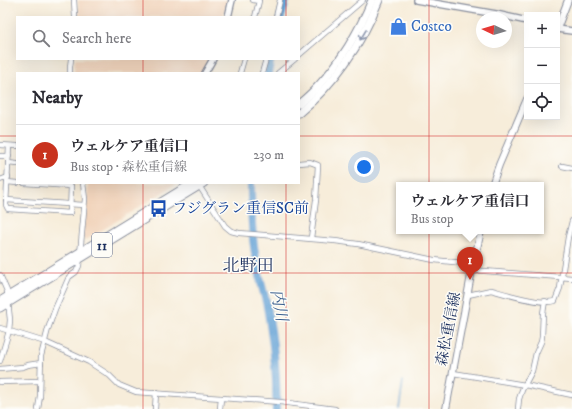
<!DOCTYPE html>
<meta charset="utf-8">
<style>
:root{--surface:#fff;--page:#f7f7f7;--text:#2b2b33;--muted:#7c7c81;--line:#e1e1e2;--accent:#c8321e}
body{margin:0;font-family:"IM FELL DW Pica","Noto Serif JP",serif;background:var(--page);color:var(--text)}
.controls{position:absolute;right:12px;top:12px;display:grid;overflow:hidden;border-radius:0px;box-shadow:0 4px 16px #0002}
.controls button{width:36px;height:36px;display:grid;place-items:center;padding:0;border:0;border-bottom:1px solid var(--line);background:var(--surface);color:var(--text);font:20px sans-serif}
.compass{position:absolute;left:476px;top:12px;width:36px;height:36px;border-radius:50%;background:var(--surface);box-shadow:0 4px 16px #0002;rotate:274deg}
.you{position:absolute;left:364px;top:167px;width:14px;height:14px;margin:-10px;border:3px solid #fff;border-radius:50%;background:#1a73e8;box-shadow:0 0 0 6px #1a73e833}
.badge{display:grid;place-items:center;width:26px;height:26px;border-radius:50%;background:var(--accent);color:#fff;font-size:13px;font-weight:700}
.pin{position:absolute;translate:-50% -33px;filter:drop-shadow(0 1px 2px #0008)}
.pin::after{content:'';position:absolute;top:21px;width:14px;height:12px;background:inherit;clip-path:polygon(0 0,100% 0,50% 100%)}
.popup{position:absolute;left:396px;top:182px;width:148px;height:52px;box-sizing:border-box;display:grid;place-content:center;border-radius:0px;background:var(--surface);filter:drop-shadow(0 1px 3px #0005);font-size:13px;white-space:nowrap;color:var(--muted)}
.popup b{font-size:15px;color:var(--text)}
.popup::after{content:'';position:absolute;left:50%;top:100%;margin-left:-8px;border:8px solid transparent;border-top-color:var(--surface)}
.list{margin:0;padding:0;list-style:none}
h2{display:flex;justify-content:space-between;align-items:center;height:52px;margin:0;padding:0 16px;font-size:17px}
h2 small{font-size:13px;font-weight:400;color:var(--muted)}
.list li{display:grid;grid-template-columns:26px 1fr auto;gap:12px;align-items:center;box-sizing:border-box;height:60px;padding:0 16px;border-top:1px solid var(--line)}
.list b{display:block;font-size:15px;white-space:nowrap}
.list p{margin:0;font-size:13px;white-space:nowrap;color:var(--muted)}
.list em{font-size:13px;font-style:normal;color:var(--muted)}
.icon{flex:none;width:22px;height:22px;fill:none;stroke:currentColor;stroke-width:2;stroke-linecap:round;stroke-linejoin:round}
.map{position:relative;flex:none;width:572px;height:409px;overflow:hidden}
.search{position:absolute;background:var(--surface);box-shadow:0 4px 16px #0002;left:16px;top:16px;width:284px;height:44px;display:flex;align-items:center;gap:10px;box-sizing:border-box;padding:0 14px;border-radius:0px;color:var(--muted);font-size:15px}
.panel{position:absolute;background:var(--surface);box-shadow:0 4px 16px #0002;left:16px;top:72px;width:284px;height:112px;border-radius:0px}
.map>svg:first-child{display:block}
.built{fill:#f2d5bd}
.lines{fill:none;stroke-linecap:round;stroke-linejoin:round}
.stream{stroke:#63a1d5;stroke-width:1.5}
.river{stroke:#63a1d5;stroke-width:8}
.minor-casing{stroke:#898e9c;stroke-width:6}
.tertiary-casing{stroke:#898e9c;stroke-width:8}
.secondary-casing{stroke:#898e9c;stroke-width:8}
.trunk-casing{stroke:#898e9c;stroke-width:9}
.minor{stroke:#fff;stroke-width:4.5}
.tertiary{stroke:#fff;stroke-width:5.5}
.secondary{stroke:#fff;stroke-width:6}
.trunk{stroke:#fff;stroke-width:7}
.oneway{stroke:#8d97ae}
.grid{fill:none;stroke:#d62828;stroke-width:1;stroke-opacity:0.55}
.labels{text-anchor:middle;stroke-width:3;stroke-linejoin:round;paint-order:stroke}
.shield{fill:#fdfcf7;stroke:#5f6c8c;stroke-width:1}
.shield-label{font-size:14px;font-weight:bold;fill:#1b2f5e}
.shop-label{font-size:15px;fill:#366cbe;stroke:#fdfcf7;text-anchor:start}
.transit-label{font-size:15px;fill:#164399;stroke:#fdfcf7;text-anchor:start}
.street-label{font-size:15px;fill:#1b2f5e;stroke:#fdfcf7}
.water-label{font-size:16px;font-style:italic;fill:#385d8e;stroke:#fdfcf7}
.quarter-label{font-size:17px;fill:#1b2f5e;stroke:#fdfcf7}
</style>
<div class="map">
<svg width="572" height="409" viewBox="0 0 572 409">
<rect width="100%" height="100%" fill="#fdfcf7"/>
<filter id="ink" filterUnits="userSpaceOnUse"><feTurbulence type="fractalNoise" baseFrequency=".025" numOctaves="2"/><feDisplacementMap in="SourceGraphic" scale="8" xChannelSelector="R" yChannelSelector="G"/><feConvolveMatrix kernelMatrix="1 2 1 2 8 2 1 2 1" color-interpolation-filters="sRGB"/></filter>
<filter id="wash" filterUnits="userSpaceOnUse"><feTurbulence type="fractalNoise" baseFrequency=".012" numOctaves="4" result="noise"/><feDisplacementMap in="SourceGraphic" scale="16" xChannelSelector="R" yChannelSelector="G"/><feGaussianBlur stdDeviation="0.9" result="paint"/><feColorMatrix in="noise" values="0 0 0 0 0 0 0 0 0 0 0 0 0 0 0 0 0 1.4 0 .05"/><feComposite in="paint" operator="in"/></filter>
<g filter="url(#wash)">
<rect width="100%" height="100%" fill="#f7edda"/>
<!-- built -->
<g class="built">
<path d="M78,0H227L223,17H79Z"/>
<path d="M75,59H211L203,73H74Z"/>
<path d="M87,183H178L86,240L83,238L84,219L87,202L88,186Z"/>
</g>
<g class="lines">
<!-- stream -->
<path class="stream" d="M399,409L403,381"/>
<!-- river -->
<g class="river">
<path d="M281,17L286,0"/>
<path d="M268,73L271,59"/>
<path d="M251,183C251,206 251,230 255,253C257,271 263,288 267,306C273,340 278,375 276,409"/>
</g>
</g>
</g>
<g filter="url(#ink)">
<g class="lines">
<defs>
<g id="minor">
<path d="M74,0L75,17"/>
<path d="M253,0L259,1L255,17"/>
<path d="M276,17L280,0"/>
<path d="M299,55L363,0"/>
<path d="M70,73V67L71,59"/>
<path d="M240,73L244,59"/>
<path d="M262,73L266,59"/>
<path d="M278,73L295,59"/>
<path d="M0,145L17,146"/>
<path d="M9,146L6,205L8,209L70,213L71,186L24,183"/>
<path d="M0,156H9"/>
<path d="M8,163L17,164"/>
<path d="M299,163L310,162L318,165L316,200L311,238"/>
<path d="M562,166L572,168"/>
<path d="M0,180L8,177"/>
<path d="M7,182L17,183"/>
<path d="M198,184L225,226L231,231L239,233L335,241L358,244L434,260L473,264"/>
<path d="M6,200L84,205"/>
<path d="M472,270L572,278"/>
<path d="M0,275L7,291L10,320L9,331L0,361"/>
<path d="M468,295L491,290L495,291C509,295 542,305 555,301L560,288L568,237L572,221"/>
<path d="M0,328L45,342L89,362L109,375L119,385L136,392L280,402L335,409"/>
<path d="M0,369L23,367L28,365L41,363"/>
<path d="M453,373L525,385L572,395"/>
<path d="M0,382L40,381"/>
<path d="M38,409L40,396L41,356L48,329L55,309L69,277L76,272L79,266L85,199L83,183"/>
<path d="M155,409L156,393"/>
<path d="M220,409L221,398"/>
<path d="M518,409L519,399L522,390L532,371L536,353L541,342L542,337L543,313L545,301"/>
</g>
<g id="tertiary">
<path d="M416,0L496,14L527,21"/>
<path d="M228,17L232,0"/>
<path d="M557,29L572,31"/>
<path d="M205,73L213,59"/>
</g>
<g id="secondary">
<path d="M557,29L568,0"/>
<path d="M492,185L499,165L527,99"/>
<path d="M446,409L472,270L481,231"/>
</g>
<g id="trunk">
<path d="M299,104C306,98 313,92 319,85C342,60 359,31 372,0"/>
<path d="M299,113C335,83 362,43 379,0"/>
<path d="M0,301L192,183"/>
<path d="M0,308L204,183"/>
</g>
</defs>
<!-- minor casing -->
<use href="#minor" class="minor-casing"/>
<!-- tertiary casing -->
<use href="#tertiary" class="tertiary-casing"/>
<!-- secondary casing -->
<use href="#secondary" class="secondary-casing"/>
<!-- trunk casing -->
<use href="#trunk" class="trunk-casing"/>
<!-- minor -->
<use href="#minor" class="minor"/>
<!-- tertiary -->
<use href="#tertiary" class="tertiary"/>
<!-- secondary -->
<use href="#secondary" class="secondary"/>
<!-- trunk -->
<use href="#trunk" class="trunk"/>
</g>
<!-- one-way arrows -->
<defs><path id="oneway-shaft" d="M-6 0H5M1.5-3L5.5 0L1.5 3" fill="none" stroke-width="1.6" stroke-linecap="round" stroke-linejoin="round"/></defs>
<use class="oneway" href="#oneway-shaft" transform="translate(363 35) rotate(121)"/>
</g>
<!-- grid -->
<path class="grid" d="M143,0V17M286,0V17M429,0V409M143,59V73M286,59V73M0,136H17M299,136H572M143,183V409M286,183V409M0,273H572"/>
<!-- icons -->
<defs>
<symbol id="shop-bare" viewBox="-9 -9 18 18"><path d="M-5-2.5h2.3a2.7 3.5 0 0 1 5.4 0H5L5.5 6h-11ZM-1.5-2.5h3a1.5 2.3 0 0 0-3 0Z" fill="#3f7fe0" stroke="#fdfcf7" stroke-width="2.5" paint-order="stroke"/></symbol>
<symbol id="bus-bare" viewBox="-9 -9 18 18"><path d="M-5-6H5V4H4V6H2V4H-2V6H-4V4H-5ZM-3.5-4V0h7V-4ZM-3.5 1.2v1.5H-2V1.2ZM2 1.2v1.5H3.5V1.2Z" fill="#1a4fb4" stroke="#fdfcf7" stroke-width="2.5" paint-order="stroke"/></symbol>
</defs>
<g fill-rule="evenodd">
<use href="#shop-bare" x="386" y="14" width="25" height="25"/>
<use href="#bus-bare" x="146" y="196" width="25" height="25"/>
</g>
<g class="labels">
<!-- shield labels -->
<rect class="shield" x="92" y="233" width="20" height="24" rx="3"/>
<g class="shield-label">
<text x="102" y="250">11</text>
</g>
<!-- shop labels -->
<g class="shop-label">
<text x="411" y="31">Costco</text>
</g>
<!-- transit labels -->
<g class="transit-label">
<text x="172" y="213">フジグラン重信SC前</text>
</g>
<!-- street labels -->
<g class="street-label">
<text transform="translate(448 329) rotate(-79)" y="5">森松重信線</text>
</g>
<!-- water labels -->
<g class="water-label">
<text transform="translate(280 305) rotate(79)" y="6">内川</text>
</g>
<!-- quarter labels -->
<g class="quarter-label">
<text x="248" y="271">北野田</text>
</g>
</g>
</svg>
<div class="controls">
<button>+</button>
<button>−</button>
<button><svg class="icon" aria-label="locate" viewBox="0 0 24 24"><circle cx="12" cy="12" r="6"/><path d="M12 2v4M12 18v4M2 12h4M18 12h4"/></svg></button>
</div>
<svg class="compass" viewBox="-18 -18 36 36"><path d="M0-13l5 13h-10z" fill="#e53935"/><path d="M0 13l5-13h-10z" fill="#7c7c81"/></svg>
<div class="you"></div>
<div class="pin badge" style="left:470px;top:280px">1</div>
<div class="popup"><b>ウェルケア重信口</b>Bus stop</div>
<div class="search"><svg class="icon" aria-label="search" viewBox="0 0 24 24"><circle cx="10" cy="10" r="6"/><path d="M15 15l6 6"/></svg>Search here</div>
<section class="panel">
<h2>Nearby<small></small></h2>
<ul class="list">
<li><span class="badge">1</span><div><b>ウェルケア重信口</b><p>Bus stop · 森松重信線</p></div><em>230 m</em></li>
</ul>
</section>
</div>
